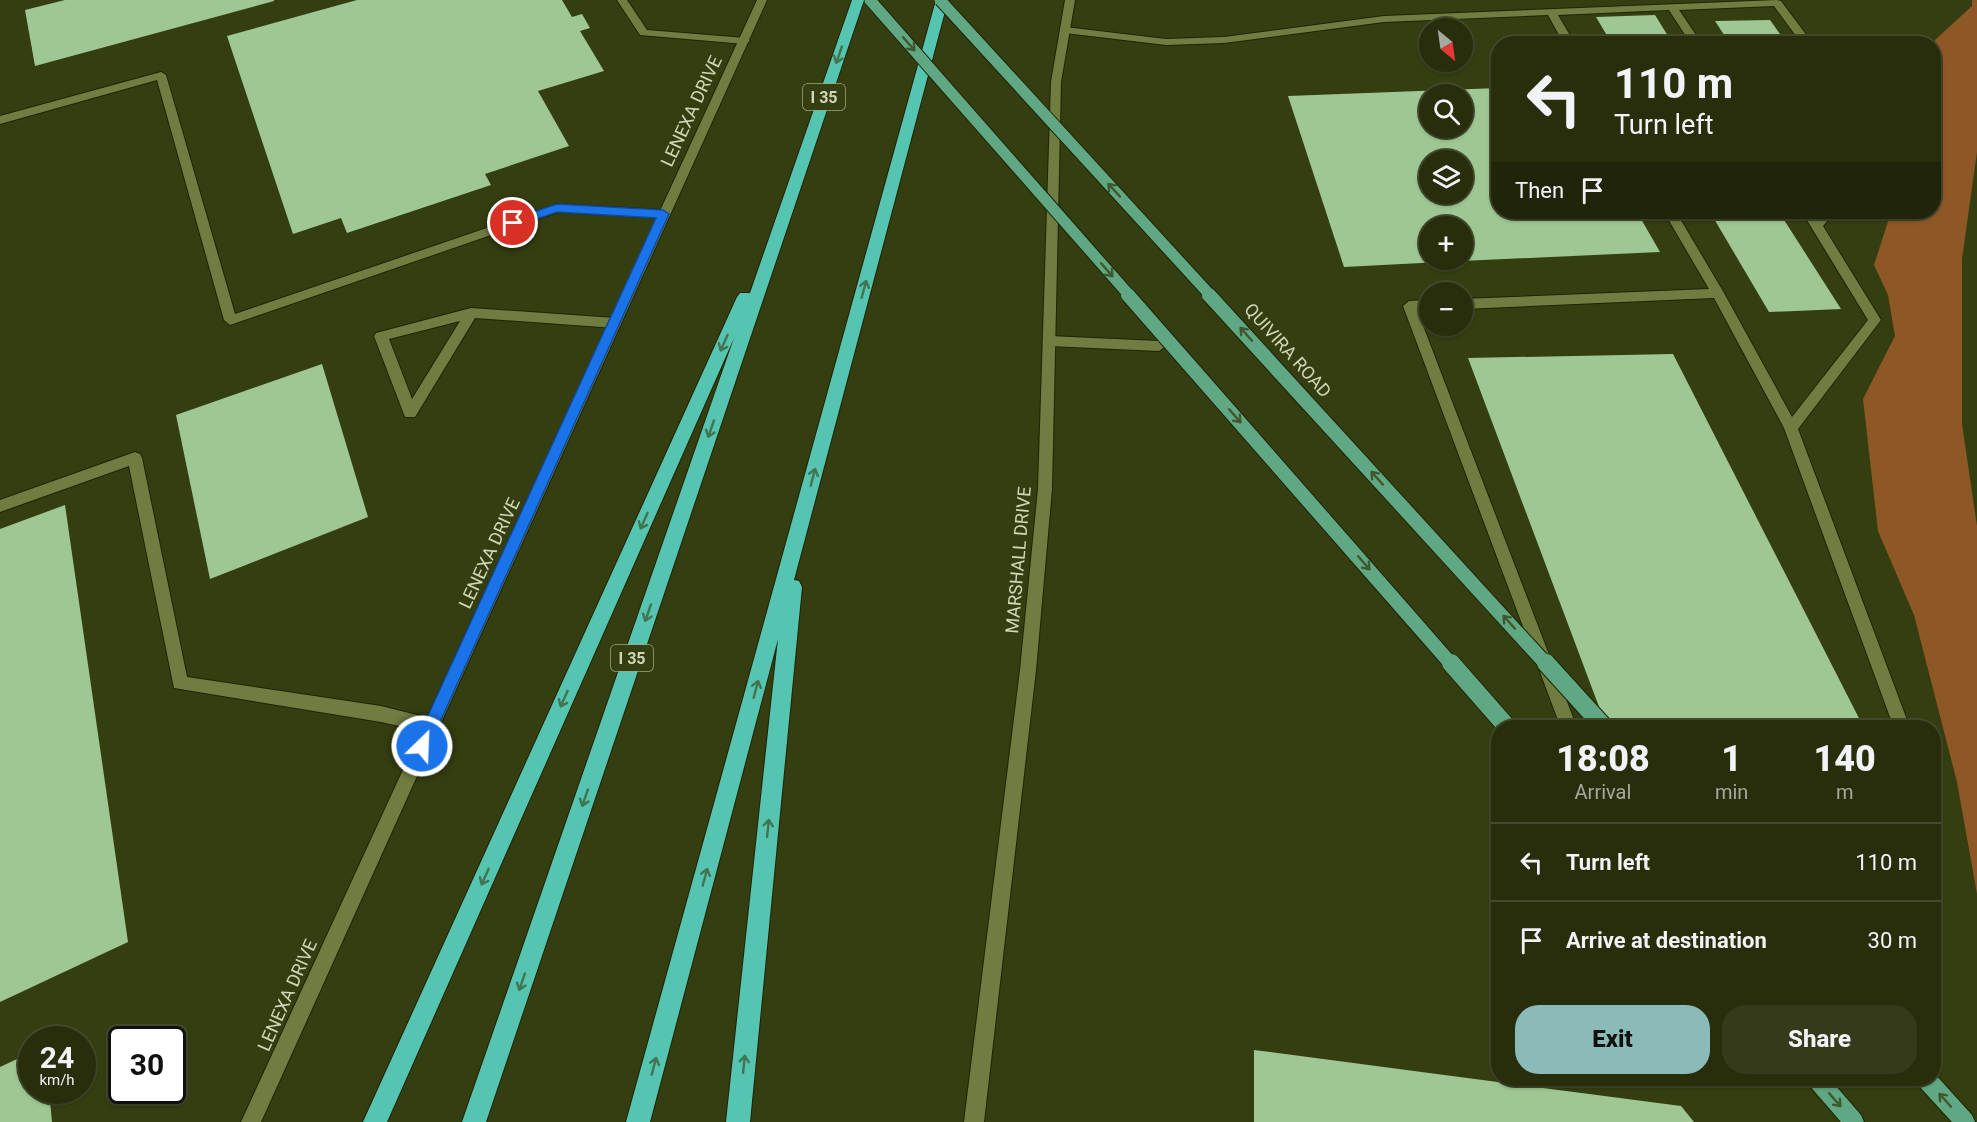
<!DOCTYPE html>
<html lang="en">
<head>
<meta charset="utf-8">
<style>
  :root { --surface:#282e0c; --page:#343a1a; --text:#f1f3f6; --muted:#a5a89d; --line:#444a2d; --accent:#8bbbb9 }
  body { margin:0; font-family:Roboto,sans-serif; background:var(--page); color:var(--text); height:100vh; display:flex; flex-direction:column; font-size:22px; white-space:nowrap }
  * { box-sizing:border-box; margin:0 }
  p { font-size:20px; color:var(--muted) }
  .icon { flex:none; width:33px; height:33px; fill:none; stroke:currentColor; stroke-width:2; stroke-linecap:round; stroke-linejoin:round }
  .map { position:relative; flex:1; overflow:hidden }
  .side { position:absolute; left:1491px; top:720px; width:450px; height:366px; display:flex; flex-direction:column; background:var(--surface); border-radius:24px; box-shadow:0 2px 4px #0004,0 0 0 2px var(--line) }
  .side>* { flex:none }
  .hud { position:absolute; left:1491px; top:36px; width:450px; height:183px; border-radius:24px; box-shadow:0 2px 4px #0004,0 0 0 2px var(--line); background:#282e0c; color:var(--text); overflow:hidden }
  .needle { width:39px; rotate:151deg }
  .controls { position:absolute; left:1419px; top:18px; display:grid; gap:12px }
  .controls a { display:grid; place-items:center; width:54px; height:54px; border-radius:50%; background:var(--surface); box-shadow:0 2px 4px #0004,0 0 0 2px var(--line); font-size:30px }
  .speed { position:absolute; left:18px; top:1026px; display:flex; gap:12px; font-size:30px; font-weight:700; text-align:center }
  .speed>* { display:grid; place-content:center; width:78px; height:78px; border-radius:50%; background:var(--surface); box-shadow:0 2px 4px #0004,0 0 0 2px var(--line); line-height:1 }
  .speed small { font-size:15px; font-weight:400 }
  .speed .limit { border:3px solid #111; border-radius:9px; background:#fff; color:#111 }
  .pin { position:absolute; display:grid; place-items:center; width:51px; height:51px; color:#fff; margin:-26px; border:3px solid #fff; border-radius:50%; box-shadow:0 2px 6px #0007 }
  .me { position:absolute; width:66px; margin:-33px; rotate:24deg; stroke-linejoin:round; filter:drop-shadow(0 0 4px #0008) }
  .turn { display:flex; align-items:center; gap:21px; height:126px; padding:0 24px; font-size:27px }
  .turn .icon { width:78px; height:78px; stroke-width:2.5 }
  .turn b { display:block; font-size:42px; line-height:51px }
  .then { display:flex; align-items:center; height:57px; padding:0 24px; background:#0003; gap:12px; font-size:22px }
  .eta { display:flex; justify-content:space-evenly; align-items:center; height:102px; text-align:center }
  .eta b { font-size:36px; font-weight:800; line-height:42px }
  .button { display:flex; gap:12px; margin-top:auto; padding:12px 24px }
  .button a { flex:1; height:69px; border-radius:24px; background:var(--accent); color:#111; font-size:24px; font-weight:800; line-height:69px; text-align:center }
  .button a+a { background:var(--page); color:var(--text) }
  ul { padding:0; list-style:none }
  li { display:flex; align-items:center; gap:18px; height:78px; padding:0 24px; border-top:2px solid var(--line) }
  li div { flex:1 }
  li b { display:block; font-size:22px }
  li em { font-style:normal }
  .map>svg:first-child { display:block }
  .forest { fill:#8e5726 }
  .building { fill:#9ec793; fill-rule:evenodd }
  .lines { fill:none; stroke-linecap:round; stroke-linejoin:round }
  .service-casing { stroke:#1e2405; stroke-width:2 }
  .minor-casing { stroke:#1e2405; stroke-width:2 }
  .tertiary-casing { stroke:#1e2405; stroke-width:2 }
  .primary-casing { stroke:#1e2405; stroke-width:2 }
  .motorway-casing { stroke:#1e2405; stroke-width:2 }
  .service { fill:#707d41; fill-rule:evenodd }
  .minor { fill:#707d41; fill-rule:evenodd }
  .tertiary { fill:#707d41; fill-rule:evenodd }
  .primary { fill:#60a884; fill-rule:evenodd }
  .motorway { fill:#55c5b1; fill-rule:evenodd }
  .primary-bridge-far2-casing { stroke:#1e2405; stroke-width:13; stroke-linecap:butt }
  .primary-bridge-far1-casing { stroke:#1e2405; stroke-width:16; stroke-linecap:butt }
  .primary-bridge-casing { stroke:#1e2405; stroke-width:20; stroke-linecap:butt }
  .primary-bridge-far2 { stroke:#60a884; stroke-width:11 }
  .primary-bridge-far1 { stroke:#60a884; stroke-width:14 }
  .primary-bridge { stroke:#60a884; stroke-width:18 }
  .oneway { stroke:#40582d }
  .oneway2 { stroke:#427450 }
  .route { fill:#1a73e8; stroke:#114b97; stroke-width:1.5 }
  .labels { text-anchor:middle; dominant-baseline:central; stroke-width:6; stroke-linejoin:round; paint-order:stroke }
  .shield { fill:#353e10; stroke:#a1a986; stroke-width:1.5 }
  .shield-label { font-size:16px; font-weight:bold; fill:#cfd7b8 }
  .street-label { font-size:18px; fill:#cfd7b8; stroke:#353e10 }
</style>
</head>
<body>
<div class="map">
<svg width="1977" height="1122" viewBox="0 0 1977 1122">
  <rect width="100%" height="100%" fill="#353e10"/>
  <path class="forest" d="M1972 0H1977V152L1962 259V424L1977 526V894L1957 782 1914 615 1878 531 1863 399 1895 336 1888 295 1874 265 1891 212H1934V45L1935 40 1972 6Z"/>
  <g class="building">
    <path d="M65 0H274V1L35 66 25 10Z"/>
    <path d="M357 0H562L572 17 582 14 590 28 580 31 604 71 538 91 569 146 485 174 491 185 347 233 341 218 293 234 227 36Z"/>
    <path d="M1655 15 1673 44H1612L1596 17Z"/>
    <path d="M1770 20 1787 44H1730L1715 21Z"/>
    <path d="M1498 88V212H1637L1660 252 1462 261V226H1430V260H1460V261L1344 267 1288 96ZM1430 94H1462V128H1430ZM1430 160H1462V194H1430Z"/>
    <path d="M1710 212H1779L1841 309 1769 312Z"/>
    <path d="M1673 354 1864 728H1607L1468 358Z"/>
    <path d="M322 364 368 517 210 579 176 415Z"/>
    <path d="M65 505 128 942 0 1002V529Z"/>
    <path d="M1254 1050 1681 1106 1694 1122H1254Z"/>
    <path d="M32 1052V1090H49L52 1122H0V1067Z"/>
  </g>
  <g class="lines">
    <g class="service-casing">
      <g id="service">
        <path d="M617 0H627L647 30 745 38 750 41 745 44 640 35Z"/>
        <path d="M1777 0 1781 1 1813 44H1802L1774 6 1679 10 1702 44H1691L1669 10 1558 15 1575 44H1564L1548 15 1384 22 1224 43 1166 45 1065 33 1060 30 1065 27 1166 39 1224 37 1384 16Z"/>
        <path d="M161 72 166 75 235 314 557 204 663 210 669 214 663 218 558 212 230 325 224 320 157 80 0 124V116Z"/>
        <path d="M1664 212H1676L1724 293 1792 417 1868 320 1802 212H1814L1818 217 1823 212H1835L1823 226 1881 320 1798 429 1910 728H1894L1784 428 1714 298 1462 309V299L1709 289Z"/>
        <path d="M1430 300V310H1417L1577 728H1561L1403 306 1409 301Z"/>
        <path d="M471 308 615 318 621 323 615 328 475 318 415 417H405L374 336 376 333ZM460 321 412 399 389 339Z"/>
        <path d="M1049 336 1159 341 1166 346 1159 351 1049 346 1042 341Z"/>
        <path d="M135 452 140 454 142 458 187 677 381 706 437 720 439 725 437 730 431 733 381 722 174 688 129 466 0 512V500Z"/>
      </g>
    </g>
    <g class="minor-casing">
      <path id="minor" d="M757 0H767L261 1122H241Z"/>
    </g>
    <g class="tertiary-casing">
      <path id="tertiary" d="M1065 0H1075L1061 82 1052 489 1036 670 984 1122H964L1020 670 1038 489 1051 82Z"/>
    </g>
    <g class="primary-casing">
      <g id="primary">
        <path d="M1934 1073 1972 1115 1975 1122H1952L1918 1085 1916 1078H1934Z"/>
        <path d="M1807 1078H1829L1861 1115 1864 1122H1841L1809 1085Z"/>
      </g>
    </g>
    <g class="motorway-casing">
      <g id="motorway">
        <path d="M852 0H864L486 1122H462L734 338 387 1122H363L737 297 740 293H750Z"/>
        <path d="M936 0H948L794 580 799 581 802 587 750 1122H726L778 639 650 1122H626Z"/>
      </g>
    </g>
    <use href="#service" class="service"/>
    <use href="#minor" class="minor"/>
    <use href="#tertiary" class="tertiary"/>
    <use href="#primary" class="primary"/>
    <use href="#motorway" class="motorway"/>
    <g class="primary-bridge-far2-casing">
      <g id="primary-bridge-far2">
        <path d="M870 0 1130 296"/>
        <path d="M940 0 1211 296"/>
      </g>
    </g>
    <g class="primary-bridge-far1-casing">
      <g id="primary-bridge-far1">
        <path d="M1128 295 1452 665"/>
        <path d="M1209 295 1547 665"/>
      </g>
    </g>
    <g class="primary-bridge-casing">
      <g id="primary-bridge">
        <path d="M1451 663 1508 728"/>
        <path d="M1546 663 1605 728"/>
      </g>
    </g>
    <use href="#primary-bridge-far2" class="primary-bridge-far2"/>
    <use href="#primary-bridge-far1" class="primary-bridge-far1"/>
    <use href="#primary-bridge" class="primary-bridge"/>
  </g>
  <defs><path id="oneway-shaft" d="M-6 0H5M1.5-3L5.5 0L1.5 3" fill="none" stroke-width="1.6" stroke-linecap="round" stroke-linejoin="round" transform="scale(1.5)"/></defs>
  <g class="oneway">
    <use href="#oneway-shaft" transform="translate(909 44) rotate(49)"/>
    <use href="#oneway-shaft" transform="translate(1114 190) rotate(-132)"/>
    <use href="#oneway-shaft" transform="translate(1107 270) rotate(49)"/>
    <use href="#oneway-shaft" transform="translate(1246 334) rotate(-132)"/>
    <use href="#oneway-shaft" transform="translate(1235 416) rotate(49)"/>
    <use href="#oneway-shaft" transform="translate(1377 478) rotate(-132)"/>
    <use href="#oneway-shaft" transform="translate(1364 563) rotate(49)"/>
    <use href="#oneway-shaft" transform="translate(1509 622) rotate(-132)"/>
    <use href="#oneway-shaft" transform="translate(1835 1100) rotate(49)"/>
    <use href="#oneway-shaft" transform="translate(1945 1100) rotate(-132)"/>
  </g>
  <g class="oneway2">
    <use href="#oneway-shaft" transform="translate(839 55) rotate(109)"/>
    <use href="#oneway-shaft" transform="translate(864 289) rotate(-75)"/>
    <use href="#oneway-shaft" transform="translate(724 343) rotate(114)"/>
    <use href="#oneway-shaft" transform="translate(711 429) rotate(109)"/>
    <use href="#oneway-shaft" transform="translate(813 477) rotate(-75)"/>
    <use href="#oneway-shaft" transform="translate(644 521) rotate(114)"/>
    <use href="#oneway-shaft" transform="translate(648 613) rotate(109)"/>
    <use href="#oneway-shaft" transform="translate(756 689) rotate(-75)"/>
    <use href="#oneway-shaft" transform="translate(564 699) rotate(114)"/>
    <use href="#oneway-shaft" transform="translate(585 798) rotate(109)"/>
    <use href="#oneway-shaft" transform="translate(768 828) rotate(-84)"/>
    <use href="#oneway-shaft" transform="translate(485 877) rotate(114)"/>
    <use href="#oneway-shaft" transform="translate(705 877) rotate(-75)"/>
    <use href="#oneway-shaft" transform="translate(522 982) rotate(109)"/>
    <use href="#oneway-shaft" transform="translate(744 1064) rotate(-84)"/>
    <use href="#oneway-shaft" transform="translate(654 1066) rotate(-75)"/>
  </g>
  <path class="route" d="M557 204 663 210 669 214 427 751 422 753 417 751 414 746 656 218 557 212 513 227 508 223 509 220Z"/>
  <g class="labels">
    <g class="shield">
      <rect x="803" y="84" width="42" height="26" rx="4.5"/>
      <rect x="611" y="645" width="42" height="26" rx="4.5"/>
    </g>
    <g class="shield-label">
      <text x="824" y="97">I 35</text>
      <text x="632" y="658">I 35</text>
    </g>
    <g class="street-label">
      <text transform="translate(691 111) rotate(-65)">LENEXA DRIVE</text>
      <text transform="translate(1288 350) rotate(48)">QUIVIRA ROAD</text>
      <text transform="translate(489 553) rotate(-65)">LENEXA DRIVE</text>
      <text transform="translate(1018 560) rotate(-85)">MARSHALL DRIVE</text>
      <text transform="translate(287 995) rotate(-66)">LENEXA DRIVE</text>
    </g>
  </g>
</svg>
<div class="controls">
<a><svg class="needle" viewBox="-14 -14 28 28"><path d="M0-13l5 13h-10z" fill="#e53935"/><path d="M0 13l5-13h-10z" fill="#a5a89d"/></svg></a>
<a><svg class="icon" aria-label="search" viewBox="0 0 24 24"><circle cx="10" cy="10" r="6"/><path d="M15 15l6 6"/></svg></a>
<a><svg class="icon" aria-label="layers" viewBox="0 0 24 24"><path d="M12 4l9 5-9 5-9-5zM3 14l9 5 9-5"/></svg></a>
<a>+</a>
<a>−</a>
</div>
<div class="speed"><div>24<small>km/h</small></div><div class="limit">30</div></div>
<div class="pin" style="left:513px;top:223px;background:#d93025"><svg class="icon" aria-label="arrive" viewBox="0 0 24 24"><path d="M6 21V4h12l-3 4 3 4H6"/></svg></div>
<svg class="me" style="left:422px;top:746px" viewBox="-20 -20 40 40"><circle r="17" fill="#1a73e8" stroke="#fff" stroke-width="3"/><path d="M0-11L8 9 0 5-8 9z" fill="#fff"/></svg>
<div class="hud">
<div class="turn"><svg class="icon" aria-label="left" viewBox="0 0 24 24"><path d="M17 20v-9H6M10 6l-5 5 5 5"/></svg><div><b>110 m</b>Turn left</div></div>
<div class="then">Then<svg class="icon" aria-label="arrive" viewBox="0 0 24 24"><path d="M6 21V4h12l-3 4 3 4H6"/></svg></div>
</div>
<section class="side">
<div class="eta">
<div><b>18:08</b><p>Arrival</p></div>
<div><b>1</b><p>min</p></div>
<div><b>140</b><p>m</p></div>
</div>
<ul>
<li><svg class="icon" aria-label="left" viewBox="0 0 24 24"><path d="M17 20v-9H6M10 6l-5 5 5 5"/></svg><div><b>Turn left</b></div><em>110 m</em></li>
<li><svg class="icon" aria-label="arrive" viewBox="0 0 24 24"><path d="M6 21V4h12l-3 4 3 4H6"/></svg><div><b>Arrive at destination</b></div><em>30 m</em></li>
</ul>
<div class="button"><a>Exit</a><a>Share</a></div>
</section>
</div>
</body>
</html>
